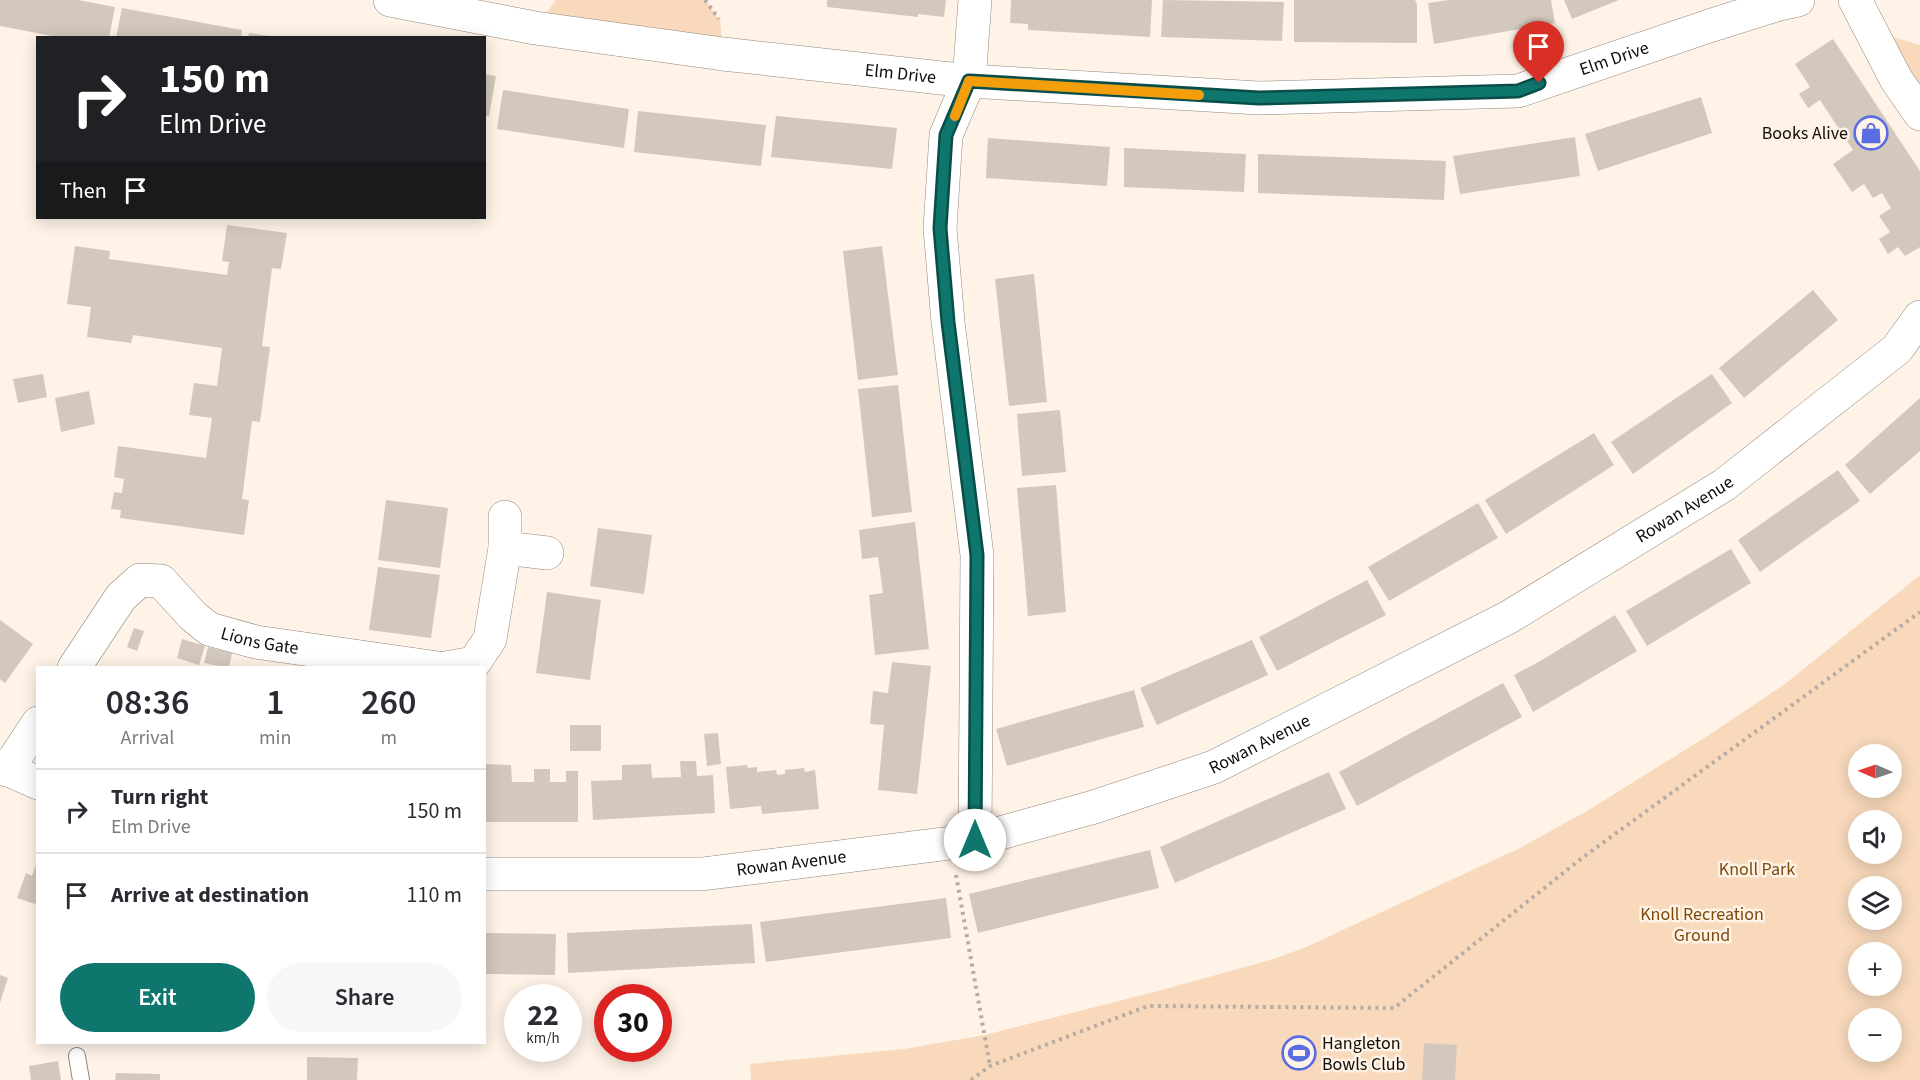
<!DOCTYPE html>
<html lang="en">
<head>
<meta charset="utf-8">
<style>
  :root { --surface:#fff; --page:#f7f7f7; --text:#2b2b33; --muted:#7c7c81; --line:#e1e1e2; --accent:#0f766e }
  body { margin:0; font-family:"Source Sans 3",sans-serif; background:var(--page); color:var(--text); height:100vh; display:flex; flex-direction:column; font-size:22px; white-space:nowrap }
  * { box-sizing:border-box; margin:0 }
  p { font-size:20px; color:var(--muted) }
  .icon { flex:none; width:33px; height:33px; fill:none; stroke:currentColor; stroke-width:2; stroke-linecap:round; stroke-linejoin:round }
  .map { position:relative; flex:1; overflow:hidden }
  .panel { position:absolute; left:36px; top:666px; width:450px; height:378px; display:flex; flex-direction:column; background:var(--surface); border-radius:0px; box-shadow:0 3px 15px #0003 }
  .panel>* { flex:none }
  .guide { position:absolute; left:36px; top:36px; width:450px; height:183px; border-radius:0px; box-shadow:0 3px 15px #0003; background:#202124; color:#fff; overflow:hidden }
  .needle { width:39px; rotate:272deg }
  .controls { position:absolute; left:1848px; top:744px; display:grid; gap:12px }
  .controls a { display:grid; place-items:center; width:54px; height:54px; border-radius:50%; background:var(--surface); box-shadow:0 3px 15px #0003; font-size:30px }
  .speed { position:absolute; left:504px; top:984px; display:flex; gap:12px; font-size:30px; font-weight:700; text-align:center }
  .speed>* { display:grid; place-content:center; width:78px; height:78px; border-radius:50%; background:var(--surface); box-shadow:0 3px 15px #0003; line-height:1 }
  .speed small { font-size:15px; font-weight:400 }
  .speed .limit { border:9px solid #d22; background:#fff; color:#111 }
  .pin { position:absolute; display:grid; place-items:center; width:51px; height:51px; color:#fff; margin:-62px -26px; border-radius:50% 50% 50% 0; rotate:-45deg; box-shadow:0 0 6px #0007 }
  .pin .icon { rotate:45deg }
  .me { position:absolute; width:66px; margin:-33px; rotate:0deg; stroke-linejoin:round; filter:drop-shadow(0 0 4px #0008) }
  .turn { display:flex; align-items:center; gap:21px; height:126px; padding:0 24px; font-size:27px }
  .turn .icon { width:78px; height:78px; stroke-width:2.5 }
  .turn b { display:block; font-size:42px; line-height:51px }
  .then { display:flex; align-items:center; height:57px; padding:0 24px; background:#0003; gap:12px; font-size:22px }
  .eta { display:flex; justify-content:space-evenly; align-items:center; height:102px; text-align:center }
  .eta b { font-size:36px; font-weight:600; line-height:42px }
  .primary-button { display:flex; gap:12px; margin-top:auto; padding:12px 24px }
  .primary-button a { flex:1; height:69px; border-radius:36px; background:var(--accent); color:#fff; font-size:24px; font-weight:600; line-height:69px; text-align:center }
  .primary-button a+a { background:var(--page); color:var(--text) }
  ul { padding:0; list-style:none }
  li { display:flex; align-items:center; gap:18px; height:84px; padding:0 24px; border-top:2px solid var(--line) }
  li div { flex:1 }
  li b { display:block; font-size:22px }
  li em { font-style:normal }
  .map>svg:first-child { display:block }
  .green { fill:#f8d9bc; fill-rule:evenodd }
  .building { fill:#d3c8bd }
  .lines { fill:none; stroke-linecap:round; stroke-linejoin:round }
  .service-casing { stroke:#91877c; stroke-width:18 }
  .minor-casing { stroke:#91877c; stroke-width:34 }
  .path { stroke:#b6aca2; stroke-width:4; stroke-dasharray:3 4.5; stroke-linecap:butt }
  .service { stroke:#fff; stroke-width:16 }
  .minor { stroke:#fff; stroke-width:33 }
  .route-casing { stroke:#0a4d48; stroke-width:15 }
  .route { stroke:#0f766e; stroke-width:10 }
  .slow { stroke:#f59e0b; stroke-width:10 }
  .labels { text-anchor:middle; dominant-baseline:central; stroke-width:5; stroke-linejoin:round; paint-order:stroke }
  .street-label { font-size:18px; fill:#100c08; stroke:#fff3e7 }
  .poi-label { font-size:18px; fill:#100c08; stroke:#fff3e7; text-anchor:end }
  .park-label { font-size:18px; fill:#7c4b0b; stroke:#fff3e7 }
</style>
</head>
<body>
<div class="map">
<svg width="1920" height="1080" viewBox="0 0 1920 1080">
  <rect width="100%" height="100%" fill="#fff3e7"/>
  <g class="green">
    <path d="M556 0H705L720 20 723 54 535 28Z"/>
    <path d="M1876 32 1920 45V95Z"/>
    <path d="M1920 575V1080H751L750 1064 904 1049 985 1035 1158 991 1274 959 1306 947 1520 848 1587 811 1709 735 1785 684ZM1858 754H1892V788H1858ZM1858 820H1892V854H1858ZM1858 886H1892V920H1858ZM1858 952H1892V986H1858ZM1858 1018H1892V1052H1858Z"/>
  </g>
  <g class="building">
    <path d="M0 0H78L115 7 109 38H63L0 26Z"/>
    <path d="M827 0H946L944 17 918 14V17L827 7Z"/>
    <path d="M1011 0H1152L1150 37 1028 30V24L1010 23Z"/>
    <path d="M1163 0 1284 2 1282 41 1161 37Z"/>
    <path d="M1294 0H1415L1417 4V43L1294 42Z"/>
    <path d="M1449 0H1551L1555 23 1434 44 1428 3Z"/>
    <path d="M1564 0H1619L1572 19Z"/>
    <path d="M122 8 242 30 241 38H116Z"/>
    <path d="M249 33 270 36V38H248Z"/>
    <path d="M1833 39 1920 171V247L1905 256 1898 247 1888 254 1879 239 1890 232 1879 216 1891 208 1882 193 1873 198 1864 184 1852 192 1833 164 1853 150 1820 100 1808 108 1799 94 1810 87 1795 64Z"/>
    <path d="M484 74 496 76 489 116H484Z"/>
    <path d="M503 90 629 109 624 148 497 129Z"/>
    <path d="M1701 97 1712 133 1598 171 1585 134Z"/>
    <path d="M638 111 766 125 761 166 634 152Z"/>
    <path d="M776 116 897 128 892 169 771 157Z"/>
    <path d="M1575 137 1580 176 1460 194 1453 156Z"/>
    <path d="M988 138 1110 147 1107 186 986 178Z"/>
    <path d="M1124 148 1246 154 1244 192 1124 187Z"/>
    <path d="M1258 154 1446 161 1444 200 1258 193Z"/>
    <path d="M227 225 287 233 281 269 272 268 262 346 270 347 260 422 252 421 242 499 249 500 244 535 120 518 121 510 111 509 114 492 122 493 124 479 114 477 118 446 206 458 212 418 189 415 194 383 217 386 222 348 133 335 131 343 87 337 91 307 67 304 75 246 110 251 109 259 227 275 229 262 222 261Z"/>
    <path d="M882 246 898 375 858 380 843 251Z"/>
    <path d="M1034 274 1047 402 1009 406 995 279Z"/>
    <path d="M1813 290 1838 320 1744 398 1719 368Z"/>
    <path d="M43 374 47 397 18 403 13 379Z"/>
    <path d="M1712 374 1732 403 1633 474 1611 442Z"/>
    <path d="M898 385 912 512 872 517 858 389Z"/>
    <path d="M89 391 95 424 61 432 55 398Z"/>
    <path d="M1920 398V451L1870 494 1845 465Z"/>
    <path d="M1060 410 1066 472 1022 476 1017 414Z"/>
    <path d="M1594 433 1614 465 1506 534 1485 500Z"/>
    <path d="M1838 470 1860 501 1760 572 1738 540Z"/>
    <path d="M1056 485 1066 612 1028 616 1017 488Z"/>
    <path d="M386 500 448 508 440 568 378 560Z"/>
    <path d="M1478 503 1498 538 1389 601 1368 567Z"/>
    <path d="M915 522 929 649 875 655 869 595 883 593 878 557 862 559 859 530Z"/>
    <path d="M598 528 652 535 644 594 590 586Z"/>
    <path d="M1731 549 1751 583 1647 646 1626 611Z"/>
    <path d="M378 567 440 575 431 638 369 630Z"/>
    <path d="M1367 580 1386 615 1277 671 1259 637Z"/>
    <path d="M547 592 601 600 590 680 536 673Z"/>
    <path d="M1615 615 1637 651 1533 712 1514 675 1542 660Z"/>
    <path d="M0 620 33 644 5 683 0 679Z"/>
    <path d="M134 628 144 631 137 651 127 647Z"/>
    <path d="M182 639 205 646 199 665 177 658Z"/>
    <path d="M1252 640 1268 675 1157 725 1140 688Z"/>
    <path d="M208 647 232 653 229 668 204 663Z"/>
    <path d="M892 662 931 666 917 794 878 790 884 725 870 724 873 691 888 693Z"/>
    <path d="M1503 683 1522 717 1357 806 1339 772Z"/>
    <path d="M1134 690 1144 727 1007 766 996 729Z"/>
    <rect x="570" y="725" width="31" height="26"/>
    <path d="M718 733 721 764 707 766 704 734Z"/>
    <path d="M680 761H696L697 776 713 775 715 813 593 820 591 781 622 780V765L651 764 652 778 681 777Z"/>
    <path d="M484 764 511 765 512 782H534V769H550V782H566V771H578V822H484Z"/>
    <path d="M747 765 748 768 757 767V772L776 770 777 775 785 774V770L804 768 805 772 815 770 819 809 762 814 761 806 730 809 726 767Z"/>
    <path d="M1329 772 1346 809 1175 883 1160 847Z"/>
    <path d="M1150 850 1159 888 978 933 969 894Z"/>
    <path d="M37 862H38V905L17 898 26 873 32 876Z"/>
    <path d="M946 898 951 938 766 962 760 922Z"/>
    <path d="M752 924 755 963 568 973 567 933Z"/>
    <path d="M484 933 556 934 555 975 484 974Z"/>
    <path d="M0 975 8 978 0 1003Z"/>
    <path d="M1424 1043 1457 1045 1455 1080H1422Z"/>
    <path d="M307 1057 358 1058 357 1080H307Z"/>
    <path d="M58 1061 61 1080H31L29 1066Z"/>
    <path d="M116 1073 160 1074V1080H115Z"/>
  </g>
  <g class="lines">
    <g class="service-casing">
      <path id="service" d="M77 1056 81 1080"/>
    </g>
    <g class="minor-casing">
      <g id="minor">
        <path id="s1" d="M390 0 535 28 723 54 969 81 1259 98 1518 91 1709 26 1779 4 1798 0"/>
        <path d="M1855 0 1896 79 1920 114"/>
        <path d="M505 548 547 553"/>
        <path id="s2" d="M74 668 121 597 140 580 161 581 193 616 209 629 256 642 438 668"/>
        <path d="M446 668 474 663 490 639 505 548V517"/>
        <path d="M0 766 38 783"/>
        <path d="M7 770 38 723"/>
        <path d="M975 840 977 555 948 322 940 228 946 135 969 81 975 0"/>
        <path id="s3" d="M484 874H702L975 840 1094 807 1214 767 1509 617 1724 485 1897 349 1920 317"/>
      </g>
    </g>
    <g class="path">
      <path d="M705 0 719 19"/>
      <path d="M956 875 990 1066"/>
      <path d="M971 1080 990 1066 1148 1006 1394 1008 1582 858 1920 612"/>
    </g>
    <use href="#service" class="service"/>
    <use href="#minor" class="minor"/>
  </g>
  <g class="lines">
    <g class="route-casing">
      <path id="route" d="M975 840 977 555 948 322 940 228 946 135 969 81 1259 98 1518 91 1539 83"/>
    </g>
    <use href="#route" class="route"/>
    <path class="slow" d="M955 116 969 81 1199 95"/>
  </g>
  <defs>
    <g id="shop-ring" transform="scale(1.725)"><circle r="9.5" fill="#fff3e7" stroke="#5a6ce2" stroke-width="1.5"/><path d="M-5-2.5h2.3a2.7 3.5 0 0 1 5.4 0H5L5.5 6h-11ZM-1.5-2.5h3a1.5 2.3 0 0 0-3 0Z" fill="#5a6ce2"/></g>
    <g id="stadium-ring" transform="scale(1.725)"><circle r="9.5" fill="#fff3e7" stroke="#5a6ce2" stroke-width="1.5"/><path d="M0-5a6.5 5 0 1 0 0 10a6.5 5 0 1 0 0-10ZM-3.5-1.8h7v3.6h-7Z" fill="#5a6ce2"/></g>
  </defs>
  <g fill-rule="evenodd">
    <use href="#shop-ring" x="1871" y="133"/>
    <use href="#stadium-ring" x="1299" y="1053"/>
  </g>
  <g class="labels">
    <g class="street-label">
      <text stroke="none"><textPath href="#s1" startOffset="1236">Elm Drive</textPath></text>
      <text stroke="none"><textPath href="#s1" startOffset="516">Elm Drive</textPath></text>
      <text stroke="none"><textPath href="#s3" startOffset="1280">Rowan Avenue</textPath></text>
      <text stroke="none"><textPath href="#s2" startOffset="252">Lions Gate</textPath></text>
      <text stroke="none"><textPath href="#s3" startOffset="794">Rowan Avenue</textPath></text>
      <text stroke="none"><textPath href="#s3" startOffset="308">Rowan Avenue</textPath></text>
    </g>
    <g class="poi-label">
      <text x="1848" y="133">Books Alive</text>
      <text x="1322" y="1043" text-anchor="start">Hangleton<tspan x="1322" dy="21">Bowls Club</tspan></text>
    </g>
    <g class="park-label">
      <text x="1757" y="869">Knoll Park</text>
      <text x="1702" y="914">Knoll Recreation<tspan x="1702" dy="21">Ground</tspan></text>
    </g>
  </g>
</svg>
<div class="controls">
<a><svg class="needle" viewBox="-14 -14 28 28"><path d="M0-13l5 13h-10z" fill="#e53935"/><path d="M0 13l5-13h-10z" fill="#7c7c81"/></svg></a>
<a><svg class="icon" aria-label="sound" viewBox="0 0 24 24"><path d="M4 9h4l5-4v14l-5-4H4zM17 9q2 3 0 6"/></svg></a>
<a><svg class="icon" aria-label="layers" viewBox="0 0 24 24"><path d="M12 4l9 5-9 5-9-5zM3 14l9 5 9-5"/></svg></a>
<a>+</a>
<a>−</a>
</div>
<div class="speed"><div>22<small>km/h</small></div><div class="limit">30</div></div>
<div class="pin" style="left:1539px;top:83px;background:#d93025"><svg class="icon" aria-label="arrive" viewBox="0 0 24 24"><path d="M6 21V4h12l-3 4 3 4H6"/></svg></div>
<svg class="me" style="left:975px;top:840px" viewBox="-20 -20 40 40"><circle r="19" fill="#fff"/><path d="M0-13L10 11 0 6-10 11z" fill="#0f766e"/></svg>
<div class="guide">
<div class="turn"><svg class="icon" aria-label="right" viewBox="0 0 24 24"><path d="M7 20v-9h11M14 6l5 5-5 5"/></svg><div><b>150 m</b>Elm Drive</div></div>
<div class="then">Then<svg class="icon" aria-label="arrive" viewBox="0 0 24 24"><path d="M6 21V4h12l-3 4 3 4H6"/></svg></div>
</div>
<section class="panel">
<div class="eta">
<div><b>08:36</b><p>Arrival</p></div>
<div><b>1</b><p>min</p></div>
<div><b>260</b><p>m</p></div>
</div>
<ul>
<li><svg class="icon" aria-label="right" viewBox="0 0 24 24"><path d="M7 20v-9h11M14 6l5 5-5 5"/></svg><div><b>Turn right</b><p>Elm Drive</p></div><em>150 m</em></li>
<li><svg class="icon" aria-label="arrive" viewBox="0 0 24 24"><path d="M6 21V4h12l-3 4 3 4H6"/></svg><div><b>Arrive at destination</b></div><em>110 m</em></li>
</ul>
<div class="primary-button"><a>Exit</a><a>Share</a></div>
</section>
</div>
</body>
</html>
